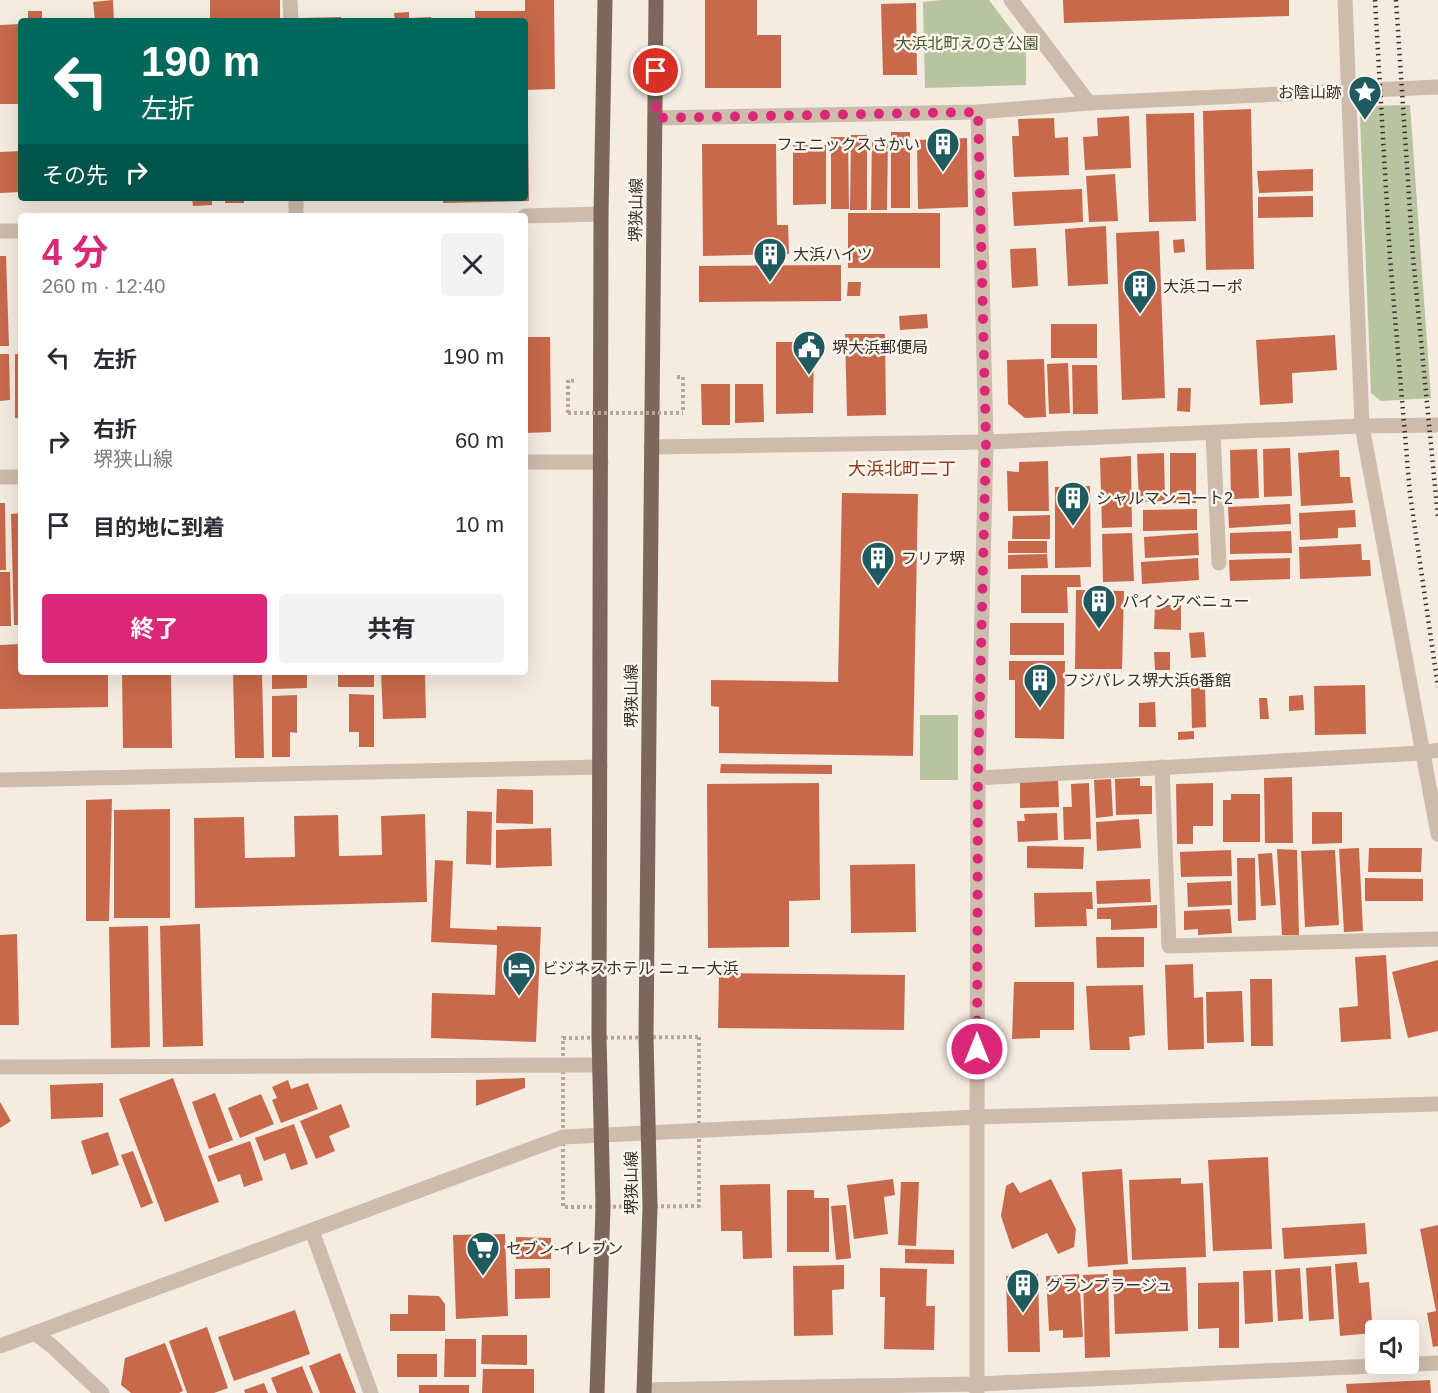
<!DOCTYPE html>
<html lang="ja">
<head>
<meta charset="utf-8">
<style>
  :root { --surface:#fff; --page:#f2f2f3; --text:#2b2b33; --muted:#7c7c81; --accent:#db2777 }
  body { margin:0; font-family:Arial,"Noto Sans JP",sans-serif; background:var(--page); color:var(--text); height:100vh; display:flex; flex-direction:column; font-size:22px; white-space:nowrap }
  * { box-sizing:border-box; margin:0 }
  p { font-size:20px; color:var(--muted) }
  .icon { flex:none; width:33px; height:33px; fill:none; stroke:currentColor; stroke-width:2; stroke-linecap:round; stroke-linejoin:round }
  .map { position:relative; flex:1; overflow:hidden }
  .side { position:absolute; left:18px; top:213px; width:510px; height:462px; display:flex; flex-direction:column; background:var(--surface); border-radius:6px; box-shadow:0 6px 24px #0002 }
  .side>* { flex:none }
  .banner { position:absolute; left:18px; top:18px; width:510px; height:183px; border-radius:6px; box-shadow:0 6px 24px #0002; background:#00695c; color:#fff; overflow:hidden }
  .controls { position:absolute; left:1365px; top:1320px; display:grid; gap:12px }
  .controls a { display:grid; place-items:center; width:54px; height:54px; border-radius:6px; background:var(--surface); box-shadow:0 6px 24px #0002; font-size:30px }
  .pin { position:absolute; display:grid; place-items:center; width:51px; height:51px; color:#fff; margin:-26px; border:3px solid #fff; border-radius:50%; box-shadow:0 2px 6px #0007 }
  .me { position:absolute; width:66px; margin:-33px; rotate:0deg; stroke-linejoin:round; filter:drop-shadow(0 0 4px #0008) }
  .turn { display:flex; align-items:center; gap:21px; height:126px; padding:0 24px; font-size:27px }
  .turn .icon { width:78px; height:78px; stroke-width:2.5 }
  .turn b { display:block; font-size:42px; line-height:51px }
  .then { display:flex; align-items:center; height:57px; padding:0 24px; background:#0003; gap:12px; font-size:22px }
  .round { display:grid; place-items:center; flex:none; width:63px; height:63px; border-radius:6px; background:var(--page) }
  .headline { display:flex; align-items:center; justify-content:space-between; height:102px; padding:0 24px }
  h1 { font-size:36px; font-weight:700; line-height:45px; color:var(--accent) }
  .primary-button { display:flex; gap:12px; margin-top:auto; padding:12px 24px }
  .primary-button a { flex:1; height:69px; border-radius:6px; background:var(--accent); color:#fff; font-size:24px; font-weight:700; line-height:69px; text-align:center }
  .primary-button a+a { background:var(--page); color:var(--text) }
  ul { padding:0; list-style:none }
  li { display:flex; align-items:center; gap:18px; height:84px; padding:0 24px }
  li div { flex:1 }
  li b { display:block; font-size:22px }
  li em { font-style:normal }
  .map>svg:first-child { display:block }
  .green { fill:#b8c4a0 }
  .building { fill:#c8694b }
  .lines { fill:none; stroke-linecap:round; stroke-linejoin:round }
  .path { stroke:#b9a596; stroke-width:4; stroke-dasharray:3 3; stroke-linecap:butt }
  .service { stroke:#cdbbac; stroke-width:15 }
  .pedestrian { stroke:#cdbbac; stroke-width:15 }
  .minor { stroke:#cdbbac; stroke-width:15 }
  .tertiary { stroke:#cdbbac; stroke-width:15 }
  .primary { stroke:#7d675c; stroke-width:15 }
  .rail { stroke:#3b302b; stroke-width:4.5; stroke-dasharray:1.5 4.5; stroke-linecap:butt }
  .path-bridge { stroke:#b9a596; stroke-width:4; stroke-dasharray:3 3; stroke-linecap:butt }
  .route { stroke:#db2777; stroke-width:10; stroke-dasharray:0 18 }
  .labels { text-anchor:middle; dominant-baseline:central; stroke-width:5; stroke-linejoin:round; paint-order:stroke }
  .park-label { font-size:16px; fill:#4a5a2e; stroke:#fbf5ee }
  .poi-label { font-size:16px; fill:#3b302b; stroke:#fbf5ee; text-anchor:start }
  .street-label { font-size:16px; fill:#3b302b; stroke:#fbf5ee }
  .neighbourhood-label { font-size:18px; fill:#8c3b22; stroke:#fbf5ee }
</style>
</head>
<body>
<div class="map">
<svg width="1438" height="1393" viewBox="0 0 1438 1393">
  <rect width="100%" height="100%" fill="#f4ebe1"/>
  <g class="green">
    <path d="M942 0H989L1026 49V85L925 88 923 2Z"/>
    <path d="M1410 105 1431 398 1381 401 1371 393 1360 117 1370 106Z"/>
    <rect x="920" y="715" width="38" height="65"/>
  </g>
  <g class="building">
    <path d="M113 0 114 21H95L93 2Z"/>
    <rect x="210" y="0" width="70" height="21"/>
    <path d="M525 0H554L555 89 525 90V21H475V11H525Z"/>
    <path d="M705 0H757V35H781V88H705Z"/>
    <path d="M1063 0H1289V16L1064 23Z"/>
    <path d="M916 3 917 75H883L881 4Z"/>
    <rect x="28" y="11" width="14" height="10"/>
    <path d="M409 12V18L431 17V21H395L394 13Z"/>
    <path d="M341 17V21H303V18Z"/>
    <path d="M21 24V104H0V25Z"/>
    <path d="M1251 109 1254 269 1206 270 1203 111Z"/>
    <path d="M1194 113 1196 221 1149 222 1146 114Z"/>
    <path d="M1129 116 1131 168 1085 170 1083 137 1098 136 1097 118Z"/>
    <path d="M1054 118 1055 138 1068 137 1069 175 1014 177 1012 136H1019L1018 119Z"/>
    <path d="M525 121H528L529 201 443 203V198H525Z"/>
    <rect x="891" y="132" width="19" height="76"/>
    <path d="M851 135H867V210H850Z"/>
    <path d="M831 137H848L849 209H831Z"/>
    <path d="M872 138H888L887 210H871Z"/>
    <path d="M967 138 968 207 918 209 917 140Z"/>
    <path d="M702 144H776L777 225H788L789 254 703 256Z"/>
    <path d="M793 145H826V204L793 205Z"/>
    <path d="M21 151V192L0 193V152Z"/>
    <path d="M1313 169V191L1259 193 1257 171Z"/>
    <path d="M1115 174 1118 221 1089 222 1086 176Z"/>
    <path d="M1082 189 1083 222 1014 226 1012 192Z"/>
    <path d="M1313 196V217L1258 218V197Z"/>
    <path d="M192 198H212V205L193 206Z"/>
    <rect x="225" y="198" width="19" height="5"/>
    <rect x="848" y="213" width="92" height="55"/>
    <path d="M1106 226 1108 284 1068 286 1065 229Z"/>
    <path d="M1159 231 1165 398 1122 400 1116 233Z"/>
    <path d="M1184 239 1185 252 1174 253 1173 240Z"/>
    <path d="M1036 248 1038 286 1012 288 1010 249Z"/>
    <path d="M0 256H6L9 346H0Z"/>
    <path d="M841 265V301L699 302V266Z"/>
    <path d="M848 282H861L860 296H847Z"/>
    <path d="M927 314 928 328 900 330 899 316Z"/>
    <rect x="1051" y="324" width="46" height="34"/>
    <path d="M845 334H885L886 415 847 416Z"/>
    <path d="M1335 335 1337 370 1292 373 1293 403 1260 405 1256 340Z"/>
    <path d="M525 337H550L551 432 525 433Z"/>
    <path d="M776 342H814L813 413 776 414Z"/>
    <path d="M0 354H9L10 400 0 401Z"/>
    <rect x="15" y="354" width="6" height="64"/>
    <path d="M1044 359 1046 417 1025 418 1008 404 1007 360Z"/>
    <path d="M1068 363 1070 413 1049 414 1047 364Z"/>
    <path d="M1072 365H1097L1098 414H1073Z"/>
    <path d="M701 384H730V425H702Z"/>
    <path d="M735 384H763L764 422 735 423Z"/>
    <path d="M1178 388H1191L1190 412 1177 411Z"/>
    <path d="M1290 448 1292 496 1264 497 1263 449Z"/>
    <path d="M1257 449 1259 498 1231 499 1230 450Z"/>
    <path d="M1339 450 1340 477H1350L1353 503 1301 506 1298 453Z"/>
    <path d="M1164 453 1165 501 1139 502 1137 454Z"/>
    <rect x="1170" y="453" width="26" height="50"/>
    <path d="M1131 456 1132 527 1102 528 1100 458Z"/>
    <path d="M1048 461 1049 511H1008L1007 471 1019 472V462Z"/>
    <path d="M1090 486 1091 567 1055 568V487Z"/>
    <path d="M842 493 918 494 913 756 719 753V707L711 706V680L838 682Z"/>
    <path d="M0 503H5L6 570H0Z"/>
    <path d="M1290 504 1291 524 1229 528 1228 507Z"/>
    <path d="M1197 509V530L1143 531V510Z"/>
    <path d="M1355 510 1356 527 1338 528V538L1300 540 1299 513Z"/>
    <path d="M21 513V625H14L11 514Z"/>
    <path d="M1050 515V539H1012L1013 516Z"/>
    <path d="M1291 531 1292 553 1230 554V533Z"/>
    <path d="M1132 533 1134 581 1103 582 1102 534Z"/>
    <path d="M1198 533 1199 555 1145 558 1144 537Z"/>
    <rect x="1008" y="541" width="39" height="12"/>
    <path d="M1361 544 1362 560H1370L1371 576 1300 579 1299 547Z"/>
    <path d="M1047 554 1048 568 1008 569V555Z"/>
    <path d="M1198 558 1199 580 1142 584 1141 562Z"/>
    <path d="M1290 558V579L1230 581 1229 560Z"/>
    <path d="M525 565H527L528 610H525Z"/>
    <path d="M0 572H10L11 626H0Z"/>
    <path d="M1021 575H1080L1081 587H1067L1068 613H1021Z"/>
    <path d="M1076 590 1124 591 1122 669H1075Z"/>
    <path d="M1155 605H1181V630L1154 629Z"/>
    <rect x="1010" y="623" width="54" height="32"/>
    <path d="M1204 632 1206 657 1191 658 1189 633Z"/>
    <path d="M21 644V672H108V707L0 709V645Z"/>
    <path d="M1154 652H1170V670H1155Z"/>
    <path d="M1009 661H1065L1064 739 1015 738V680H1009Z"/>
    <path d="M122 672H171L172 748H123Z"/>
    <path d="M233 672H262L264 758H235Z"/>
    <path d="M272 672H307V688L272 689Z"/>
    <rect x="338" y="672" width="36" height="15"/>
    <path d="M381 672H425L426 718 383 719Z"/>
    <path d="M1365 685 1366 734 1315 735 1314 686Z"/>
    <path d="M1191 686H1205L1206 727 1192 728Z"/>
    <path d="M349 694 374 695V747H359V732H349Z"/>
    <path d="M297 695V733L290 732V757H272V696Z"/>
    <path d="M1303 695 1304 710 1289 711V696Z"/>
    <path d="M1259 698H1267L1269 719H1260Z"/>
    <path d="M1155 702 1156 727H1139V703Z"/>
    <path d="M1194 731V739L1178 740V732Z"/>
    <path d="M721 764 832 765V774L720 773Z"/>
    <path d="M1292 777 1293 843H1265L1264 778Z"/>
    <path d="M1140 778V786H1152V814L1116 815 1115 779Z"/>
    <path d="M1058 779 1059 807 1020 808V780Z"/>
    <path d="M1111 779 1113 816 1096 818 1094 780Z"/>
    <path d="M819 783 820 900 789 901V947L708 948 707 784Z"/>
    <path d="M1089 783 1091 839 1064 840 1063 807H1072L1071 784Z"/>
    <path d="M1213 783V826H1193V844H1177L1176 784Z"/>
    <path d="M497 789 533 790V824L496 823Z"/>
    <path d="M1231 794H1260V842H1223V800H1231Z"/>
    <path d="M112 799 109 921H86V800Z"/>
    <path d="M170 809V918H114V810Z"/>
    <path d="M467 811 492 812 491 865 466 864Z"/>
    <path d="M1312 812H1342V843L1312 844Z"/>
    <path d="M1057 813 1058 840 1018 842 1017 821H1025L1024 814Z"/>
    <path d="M425 814 427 902 195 908 194 818 244 817 245 858 295 857 294 816 338 815 339 856 382 855 381 816Z"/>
    <path d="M1139 819 1141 848 1097 851 1096 822Z"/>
    <path d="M551 828 552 866 496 868V830Z"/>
    <path d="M1027 846 1084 847 1083 869 1027 868Z"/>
    <path d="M1359 848 1363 931 1344 932 1339 849Z"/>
    <path d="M1369 848H1422L1421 872H1368Z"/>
    <path d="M1277 849 1297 850 1299 935H1282Z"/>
    <path d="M1231 850 1232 876 1181 877 1180 852Z"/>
    <path d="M1335 850 1339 925 1305 927 1301 851Z"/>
    <path d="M1272 853 1276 905 1261 906 1258 854Z"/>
    <path d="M1237 858H1255L1256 920 1238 921Z"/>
    <path d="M435 860 453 861 450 928 497 930V926L541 927 536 1042 431 1038 432 993 495 995 497 945 431 942Z"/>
    <path d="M915 864 916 932 851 933 850 865Z"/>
    <path d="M1365 878 1423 879V901H1365Z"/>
    <path d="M1150 879 1151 902 1097 904 1096 881Z"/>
    <path d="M1231 881 1232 905 1188 907 1187 883Z"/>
    <path d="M1092 892 1093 909H1086L1087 926 1035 927 1034 893Z"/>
    <path d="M1157 905V928L1111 930V919H1097V908Z"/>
    <path d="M1230 909 1232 933 1198 935V929L1184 930V911Z"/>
    <path d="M200 924 203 1046 163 1047 160 926Z"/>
    <path d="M148 926 150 1047 111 1048 109 927Z"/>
    <path d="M17 934 19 1025H0V935Z"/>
    <path d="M1096 937H1144V967L1097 968Z"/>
    <path d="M1386 955 1391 1039 1341 1042 1339 1008 1358 1006 1355 957Z"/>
    <path d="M1438 960V1031L1408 1038 1392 972Z"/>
    <path d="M1193 964 1194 998 1203 997 1204 1049 1168 1050 1165 965Z"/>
    <path d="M719 973 905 975 904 1030 718 1028Z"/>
    <path d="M1250 979H1272L1273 1046H1251Z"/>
    <path d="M1014 982H1074V1030H1040V1038L1012 1039Z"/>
    <path d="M1143 985 1145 1035 1129 1037 1130 1050H1090L1086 986Z"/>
    <path d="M1242 991 1244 1042 1207 1043 1206 992Z"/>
    <path d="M173 1078 219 1202 165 1222 119 1099Z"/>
    <path d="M525 1078V1088L476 1106V1080Z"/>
    <path d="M288 1080 291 1089 308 1083 318 1109 281 1123 272 1100 277 1098 272 1087Z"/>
    <path d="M103 1083V1117L51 1119 50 1085Z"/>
    <path d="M215 1093 233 1140 209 1149 192 1102Z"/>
    <path d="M261 1094 274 1124 240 1138 228 1108Z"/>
    <path d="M0 1102 11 1121 0 1128Z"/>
    <path d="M341 1104 350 1127 329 1136 335 1151 316 1159 300 1121Z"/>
    <path d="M294 1124 308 1164 291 1170 285 1153 264 1161 255 1138Z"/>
    <path d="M108 1132 119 1165 92 1175 81 1141Z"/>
    <path d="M250 1141 263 1180 244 1187 240 1174 218 1182 208 1156Z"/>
    <path d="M133 1151 153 1203 141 1208 121 1155Z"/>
    <path d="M1268 1157 1272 1249 1213 1251 1208 1160Z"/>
    <path d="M1122 1169 1128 1264 1088 1267 1082 1172Z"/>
    <path d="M1181 1178V1184L1203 1183 1206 1257 1132 1260 1129 1180Z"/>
    <path d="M893 1179 895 1195 884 1197 888 1234 854 1239 847 1185Z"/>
    <path d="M1051 1179 1076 1229 1074 1247 1058 1254 1047 1233 1012 1249 1001 1216 1006 1186 1013 1182 1020 1193Z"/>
    <path d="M901 1182H919L916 1246 898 1245Z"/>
    <path d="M770 1184 772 1258 743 1259 742 1231H721L720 1185Z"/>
    <path d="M787 1190H814V1198H829V1252H787Z"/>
    <path d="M846 1205 851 1258 836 1260 831 1206Z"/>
    <path d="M1365 1223 1367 1254 1284 1259 1282 1228Z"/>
    <path d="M1438 1225V1346L1433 1347 1427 1313 1436 1311 1420 1229Z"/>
    <path d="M505 1234 508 1316 456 1319 453 1235Z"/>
    <path d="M516 1237 551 1238V1259H516Z"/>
    <path d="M905 1249 954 1250V1264L905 1263Z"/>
    <path d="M1357 1262 1359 1283 1369 1282 1373 1333 1340 1336 1335 1264Z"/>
    <path d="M844 1265V1289L832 1290 833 1335 794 1336 793 1266Z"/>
    <path d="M1331 1266 1334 1319 1309 1321 1306 1268Z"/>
    <path d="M1186 1267 1188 1331 1115 1334 1113 1270Z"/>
    <path d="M550 1268V1298L515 1299V1269Z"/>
    <path d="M880 1268 927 1269 926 1306H935L934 1350 884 1349 885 1297H880Z"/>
    <path d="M1300 1268 1303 1319 1278 1321 1275 1270Z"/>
    <path d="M1271 1270 1273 1322 1245 1324 1243 1271Z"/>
    <path d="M1038 1274 1040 1352H1008L1006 1276Z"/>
    <path d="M1079 1274 1083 1337 1063 1338V1330L1049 1331 1046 1276Z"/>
    <path d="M1108 1274 1110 1357 1085 1358 1083 1275Z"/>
    <path d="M1239 1282V1348H1219V1328L1198 1329V1283Z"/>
    <path d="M408 1295 439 1296 445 1304V1331H390V1314H408Z"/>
    <path d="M295 1310 310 1354 234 1381 218 1337Z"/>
    <path d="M207 1327 228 1388 214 1393H187L169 1341Z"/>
    <path d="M482 1335H527V1365L481 1364Z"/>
    <path d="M445 1339H476V1377H444Z"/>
    <path d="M165 1343 183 1391 179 1393H131L121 1385 125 1358Z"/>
    <path d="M340 1353 356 1393H320L309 1366Z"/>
    <rect x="397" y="1354" width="40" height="23"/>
    <path d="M302 1366 313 1393H277L271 1378Z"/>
    <path d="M483 1369H534V1393H482Z"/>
    <path d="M1430 1380 1431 1393H1347L1346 1384Z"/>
    <path d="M264 1383 268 1393H245L244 1390Z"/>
    <rect x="419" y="1385" width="50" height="8"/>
  </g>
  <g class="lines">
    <g class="path">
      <path d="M677 377H683V413"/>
      <path d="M568 413V380L576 381"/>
      <path d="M699 1037V1206L563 1207V1038Z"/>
    </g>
    <path class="service" d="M1213 433 1219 563"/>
    <g class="pedestrian">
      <path d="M1348 91 1438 87"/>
      <path d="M1422 753 1438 750"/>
    </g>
    <g class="minor">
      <path d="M290 0 291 21"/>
      <path d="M1011 0 1089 103"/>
      <path d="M1345 0 1362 426 1438 834"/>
      <path d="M655 118 978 112 1089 103 1348 91"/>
      <path d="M296 198V216"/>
      <path d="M525 216 601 214"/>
      <path d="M0 231H21"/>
      <path d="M651 447 986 442 1362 426 1438 425"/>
      <path d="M525 462H601"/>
      <path d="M0 477H21"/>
      <path d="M1162 767 1169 946 1438 939"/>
      <path d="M978 778 1422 753"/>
      <path d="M0 780 600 767"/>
      <path d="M0 1067 600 1065"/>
      <path d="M977 1117 978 778 986 442 978 112"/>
      <path d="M312 1231 371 1393"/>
      <path d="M35 1333 53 1347 102 1393"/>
      <path d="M644 1390 977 1384 1438 1363"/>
    </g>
    <g class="tertiary">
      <path d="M977 1117V1393"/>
      <path d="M0 1346 563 1137 977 1117 1438 1104"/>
    </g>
    <g class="primary">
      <path d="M597 1393 603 1207 599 1037 601 214 605 0"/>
      <path d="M644 1393 650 1207 646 1037 656 0"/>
    </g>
    <g class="rail">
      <path d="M1375 0 1390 258 1410 494 1438 687"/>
      <path d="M1396 0 1413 257 1438 518"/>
    </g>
    <path class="path-bridge" d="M568 413H683"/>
  </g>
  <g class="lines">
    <path class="route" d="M656 71V118L978 112 986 442 978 778 977 1049"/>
  </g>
  <defs>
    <g id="sight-pin" transform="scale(1.725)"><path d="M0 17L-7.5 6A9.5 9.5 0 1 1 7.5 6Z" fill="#1f5a5e" stroke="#fbf5ee"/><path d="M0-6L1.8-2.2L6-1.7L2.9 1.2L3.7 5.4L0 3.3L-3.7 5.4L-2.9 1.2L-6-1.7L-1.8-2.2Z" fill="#fff"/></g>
    <g id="building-pin" transform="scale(1.725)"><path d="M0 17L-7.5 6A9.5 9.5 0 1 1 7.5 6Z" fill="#1f5a5e" stroke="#fbf5ee"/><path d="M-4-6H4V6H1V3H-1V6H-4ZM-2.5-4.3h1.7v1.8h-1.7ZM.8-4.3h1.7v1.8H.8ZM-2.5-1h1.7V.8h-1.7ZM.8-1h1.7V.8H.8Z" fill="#fff"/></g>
    <g id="civic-pin" transform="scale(1.725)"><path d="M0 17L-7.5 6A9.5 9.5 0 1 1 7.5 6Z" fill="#1f5a5e" stroke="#fbf5ee"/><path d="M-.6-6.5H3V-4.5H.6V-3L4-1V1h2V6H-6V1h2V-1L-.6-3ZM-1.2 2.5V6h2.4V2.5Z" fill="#fff"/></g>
    <g id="hotel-pin" transform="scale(1.725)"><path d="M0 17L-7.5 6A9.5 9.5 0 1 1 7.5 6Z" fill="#1f5a5e" stroke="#fbf5ee"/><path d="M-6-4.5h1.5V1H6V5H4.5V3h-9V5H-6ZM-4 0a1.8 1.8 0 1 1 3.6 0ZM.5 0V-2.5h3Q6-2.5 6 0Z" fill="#fff"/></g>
    <g id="supermarket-pin" transform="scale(1.725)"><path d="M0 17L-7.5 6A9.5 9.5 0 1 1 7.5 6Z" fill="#1f5a5e" stroke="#fbf5ee"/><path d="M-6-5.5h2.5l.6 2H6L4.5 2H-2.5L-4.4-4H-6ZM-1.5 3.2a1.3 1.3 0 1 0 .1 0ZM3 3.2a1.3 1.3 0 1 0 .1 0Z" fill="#fff"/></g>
  </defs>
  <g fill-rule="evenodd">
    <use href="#sight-pin" x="1365" y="92"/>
    <use href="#building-pin" x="943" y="144"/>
    <use href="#building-pin" x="770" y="254"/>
    <use href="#building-pin" x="1140" y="286"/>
    <use href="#civic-pin" x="809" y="347"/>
    <use href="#building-pin" x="1073" y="498"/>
    <use href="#building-pin" x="878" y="558"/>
    <use href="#building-pin" x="1099" y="601"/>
    <use href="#building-pin" x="1040" y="680"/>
    <use href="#hotel-pin" x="519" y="968"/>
    <use href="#supermarket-pin" x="483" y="1248"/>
    <use href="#building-pin" x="1023" y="1285"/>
  </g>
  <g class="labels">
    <g class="park-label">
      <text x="967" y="43">大浜北町えのき公園</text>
    </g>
    <g class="poi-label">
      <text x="1342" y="92" text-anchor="end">お陰山跡</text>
      <text x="920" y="144" text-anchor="end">フェニックスさかい</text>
      <text x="793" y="254">大浜ハイツ</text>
      <text x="1163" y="286">大浜コーポ</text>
      <text x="832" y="347">堺大浜郵便局</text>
      <text x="1096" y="498">シャルマンコート2</text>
      <text x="901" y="558">フリア堺</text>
      <text x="1122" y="601">パインアベニュー</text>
      <text x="1063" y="680">フジパレス堺大浜6番館</text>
      <text x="542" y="968">ビジネスホテル ニュー大浜</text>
      <text x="506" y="1248">セブン-イレブン</text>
      <text x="1046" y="1285">グランプラージュ</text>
    </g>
    <g class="street-label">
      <text transform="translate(636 210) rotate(-89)">堺狭山線</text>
      <text transform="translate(631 696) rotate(-90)">堺狭山線</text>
      <text transform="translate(631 1183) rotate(-90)">堺狭山線</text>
    </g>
    <g class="neighbourhood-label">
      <text x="902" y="469">大浜北町二丁</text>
    </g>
  </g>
</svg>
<div class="controls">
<a><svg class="icon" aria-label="sound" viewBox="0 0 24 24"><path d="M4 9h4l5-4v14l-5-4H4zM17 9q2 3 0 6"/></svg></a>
</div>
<div class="pin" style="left:656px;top:71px;background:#d93025"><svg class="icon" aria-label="arrive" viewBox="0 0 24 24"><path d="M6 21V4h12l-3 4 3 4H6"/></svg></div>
<svg class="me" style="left:977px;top:1049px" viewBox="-20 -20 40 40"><circle r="17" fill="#db2777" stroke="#fff" stroke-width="3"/><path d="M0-11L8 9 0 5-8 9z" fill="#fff"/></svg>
<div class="banner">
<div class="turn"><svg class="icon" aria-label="left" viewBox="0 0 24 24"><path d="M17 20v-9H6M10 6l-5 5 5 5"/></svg><div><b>190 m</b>左折</div></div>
<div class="then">その先<svg class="icon" aria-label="right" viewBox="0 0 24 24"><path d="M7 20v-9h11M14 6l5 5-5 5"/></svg></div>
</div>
<section class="side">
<div class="headline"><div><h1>4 分</h1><p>260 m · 12:40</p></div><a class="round"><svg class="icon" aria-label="close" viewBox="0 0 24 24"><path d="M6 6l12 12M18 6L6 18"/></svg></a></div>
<ul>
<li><svg class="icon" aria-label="left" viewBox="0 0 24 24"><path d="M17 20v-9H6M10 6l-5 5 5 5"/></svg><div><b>左折</b></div><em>190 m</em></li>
<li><svg class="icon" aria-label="right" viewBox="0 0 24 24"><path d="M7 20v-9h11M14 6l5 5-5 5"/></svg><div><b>右折</b><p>堺狭山線</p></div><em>60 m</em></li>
<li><svg class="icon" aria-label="arrive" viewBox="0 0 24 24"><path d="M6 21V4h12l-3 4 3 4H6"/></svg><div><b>目的地に到着</b></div><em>10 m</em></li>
</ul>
<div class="primary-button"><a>終了</a><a>共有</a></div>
</section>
</div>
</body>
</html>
